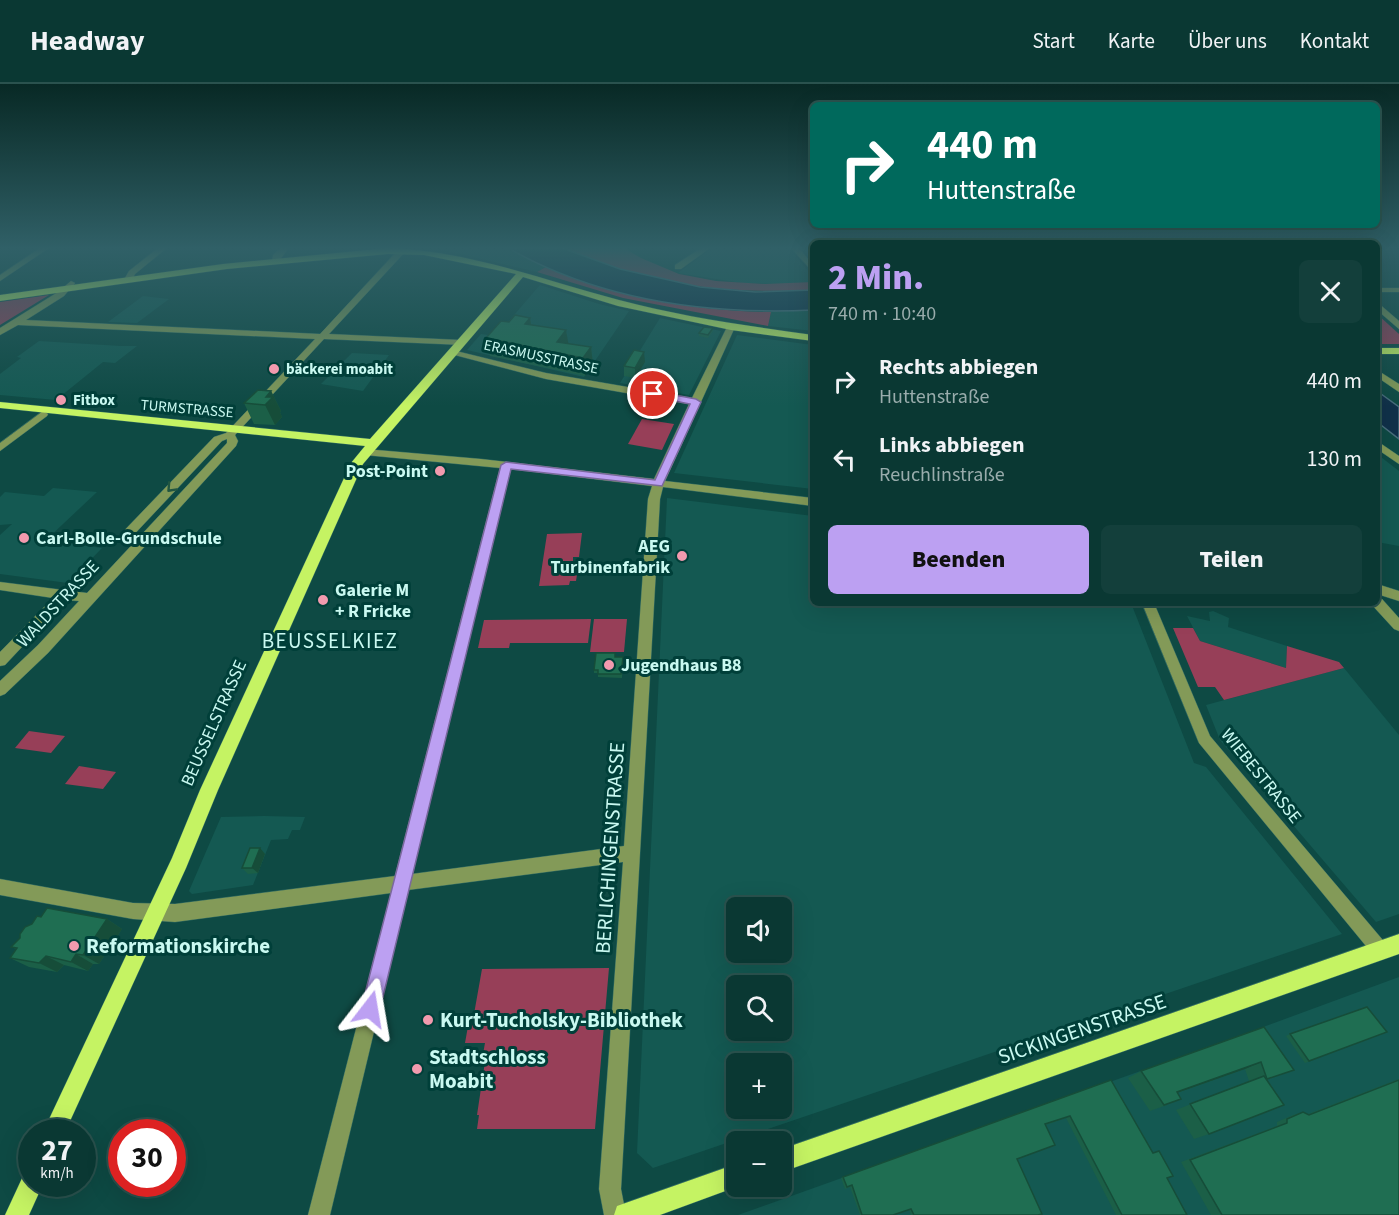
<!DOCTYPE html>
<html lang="de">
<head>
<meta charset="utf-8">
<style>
  :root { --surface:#0a3833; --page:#133f3b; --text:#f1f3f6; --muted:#99acac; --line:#2a524e; --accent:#bca0f2 }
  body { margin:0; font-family:"Source Sans 3",sans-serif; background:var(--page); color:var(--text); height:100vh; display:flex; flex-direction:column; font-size:22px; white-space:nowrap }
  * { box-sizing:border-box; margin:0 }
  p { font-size:20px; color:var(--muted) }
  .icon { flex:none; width:33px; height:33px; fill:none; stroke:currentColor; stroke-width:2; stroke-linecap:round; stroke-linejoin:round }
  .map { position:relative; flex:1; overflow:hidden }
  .details { position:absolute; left:810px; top:156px; width:570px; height:366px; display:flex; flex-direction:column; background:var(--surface); border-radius:9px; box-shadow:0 6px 24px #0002,0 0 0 2px var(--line) }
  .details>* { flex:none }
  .hud { position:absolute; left:810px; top:18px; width:570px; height:126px; border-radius:9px; box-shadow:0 6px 24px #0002,0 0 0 2px var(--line); background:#00695c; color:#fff; overflow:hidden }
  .tools { position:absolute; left:726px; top:813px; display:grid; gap:12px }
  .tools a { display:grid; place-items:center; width:66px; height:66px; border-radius:9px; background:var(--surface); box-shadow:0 6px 24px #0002,0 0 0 2px var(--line); font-size:30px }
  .speed { position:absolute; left:18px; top:1035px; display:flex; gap:12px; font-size:30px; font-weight:700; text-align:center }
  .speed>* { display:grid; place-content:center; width:78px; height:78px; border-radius:50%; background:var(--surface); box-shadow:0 6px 24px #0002,0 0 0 2px var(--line); line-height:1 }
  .speed small { font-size:15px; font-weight:400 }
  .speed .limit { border:9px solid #d22; background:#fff; color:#111 }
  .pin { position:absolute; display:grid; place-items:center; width:51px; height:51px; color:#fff; margin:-26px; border:3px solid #fff; border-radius:50%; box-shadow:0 2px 6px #0007 }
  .me { position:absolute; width:66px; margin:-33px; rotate:14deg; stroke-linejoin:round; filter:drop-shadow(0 0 4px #0008) }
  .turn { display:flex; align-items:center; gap:21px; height:126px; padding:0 18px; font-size:27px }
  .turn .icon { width:78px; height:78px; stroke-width:2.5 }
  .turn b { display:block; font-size:42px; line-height:51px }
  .round { display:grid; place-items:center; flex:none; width:63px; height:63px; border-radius:9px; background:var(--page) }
  .overview { display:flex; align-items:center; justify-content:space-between; height:102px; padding:0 18px }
  h1 { font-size:36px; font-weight:800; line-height:45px; color:var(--accent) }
  .action { display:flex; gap:12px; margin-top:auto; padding:12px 18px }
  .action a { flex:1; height:69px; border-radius:9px; background:var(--accent); color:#111; font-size:24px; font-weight:800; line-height:69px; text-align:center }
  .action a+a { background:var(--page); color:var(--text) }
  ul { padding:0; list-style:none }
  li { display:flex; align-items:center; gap:18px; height:78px; padding:0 18px }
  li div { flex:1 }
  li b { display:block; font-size:22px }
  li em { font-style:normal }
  header { display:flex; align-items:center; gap:36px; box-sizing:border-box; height:84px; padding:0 30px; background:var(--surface); border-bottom:2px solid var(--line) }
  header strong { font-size:28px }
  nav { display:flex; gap:33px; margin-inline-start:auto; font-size:21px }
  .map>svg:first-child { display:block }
  .built { fill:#145952; fill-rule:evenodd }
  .green { fill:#973f58 }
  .water { fill:#10314a; stroke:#486d7c; stroke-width:1.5 }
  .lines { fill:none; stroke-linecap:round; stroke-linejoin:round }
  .minor-casing { stroke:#306a63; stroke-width:1 }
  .major-casing { stroke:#306a63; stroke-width:1 }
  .minor { fill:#839a58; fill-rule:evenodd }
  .major { fill:#c5f363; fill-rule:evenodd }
  .wall { fill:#1b5f47 }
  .shaded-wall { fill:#164d39 }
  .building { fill:#1f6e52; stroke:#164d39; stroke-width:1.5 }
  .oneway { stroke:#215641 }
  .route { fill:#bca0f2; stroke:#7a689d; stroke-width:1.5 }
  .poi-dot { fill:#f29aae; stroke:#003f39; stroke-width:2 }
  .labels { text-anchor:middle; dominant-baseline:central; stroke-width:6; stroke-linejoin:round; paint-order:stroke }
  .far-street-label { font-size:15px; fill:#c9f9f1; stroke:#003f39 }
  .far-poi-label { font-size:15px; font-weight:bold; fill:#c9f9f1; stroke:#003f39; text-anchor:start }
  .poi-label { font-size:18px; font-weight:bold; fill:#c9f9f1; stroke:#003f39; text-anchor:start }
  .street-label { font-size:18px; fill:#c9f9f1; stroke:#003f39 }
  .quarter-label { font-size:21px; letter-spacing:1.5px; fill:#c9f9f1; stroke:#003f39 }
  .near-street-label { font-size:21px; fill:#c9f9f1; stroke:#003f39 }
  .near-poi-label { font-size:21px; font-weight:bold; fill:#c9f9f1; stroke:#003f39; text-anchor:start }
</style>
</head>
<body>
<header>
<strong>Headway</strong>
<nav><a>Start</a><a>Karte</a><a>Über uns</a><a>Kontakt</a></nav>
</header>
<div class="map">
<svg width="1399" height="1131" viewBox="0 0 1399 1131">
  <rect width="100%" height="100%" fill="#0e4a44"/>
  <g class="built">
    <path d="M434 164H508L546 183 537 188Z"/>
    <path d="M712 164H789L809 188 808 191 813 198 784 200 742 199 678 189Z"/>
    <path d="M540 201 599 220 629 227 584 293 467 266 481 250 496 252Z"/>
    <path d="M143 212 169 215 137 239 108 238Z"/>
    <path d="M813 226V247L768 242 771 228Z"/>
    <path d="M660 234 721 247 689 311 620 299Z"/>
    <path d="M737 251 813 261V405L674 389Z"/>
    <path d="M39 257 121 262H137L115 279 103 278 56 316 0 311V290L21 274 17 273Z"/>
    <path d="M352 269 389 271 363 307 321 300Z"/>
    <path d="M1377 370 1399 387V462L1377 458Z"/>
    <path d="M53 404 97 408 46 456 102 464 68 499 0 490V451L12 440 0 441V413L5 408 44 412Z"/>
    <path d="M667 414 813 432V519H1131L1194 679 1206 683 1342 850 653 1084 637 1069ZM736 824H782V868H736ZM736 902H782V946H736ZM736 980H782V1024H736Z"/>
    <path d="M1213 527 1229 534 1228 543 1287 562 1286 584 1200 557 1187 532 1210 537 1209 528Z"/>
    <path d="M1344 584 1399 651V830L1376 838 1220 656 1206 621Z"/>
    <path d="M221 733 264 732 305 733 300 746H292L288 755 271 756 253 801 192 810 189 807Z"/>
    <path d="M1399 893V1131H738L1247 949Z"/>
  </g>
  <g class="green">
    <path d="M562 164H624L641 174 679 190 716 197 765 200 813 198V206C727 210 641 201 562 164Z"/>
    <path d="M546 183C618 213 693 227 771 228L768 242 623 214 537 188Z"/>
    <path d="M49 211 0 241V218Z"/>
    <path d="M1377 230 1399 250V260H1377Z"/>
    <path d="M642 335 674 340 662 366 628 360Z"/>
    <path d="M582 449 579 473H573V477L579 478 576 497H570L569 501 539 502 547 450Z"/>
    <path d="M591 535 588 559H510L509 564H478L484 536Z"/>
    <path d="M594 535H627L624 568H590Z"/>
    <path d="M1173 544H1193L1200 557 1286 584 1287 562 1339 578 1344 584 1224 616 1215 603H1198Z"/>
    <path d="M29 647 65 652 51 669 15 664Z"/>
    <path d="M79 682 116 688 103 705 65 700Z"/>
    <path d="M609 884 595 1045H477L479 1031H477L486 971 483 970 485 959H465L470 931 474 930 482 885Z"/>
  </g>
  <g class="water">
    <path d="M508 164H562L620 185 700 203 755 208 813 206V226C708 231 601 217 508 164Z"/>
    <path d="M1377 307 1399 323V355L1377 338Z"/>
  </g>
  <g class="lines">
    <g class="minor-casing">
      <g id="minor">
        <path d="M40 164H49L0 197V191Z"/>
        <path d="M158 164H167L135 190 132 196H126L125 194 129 187Z"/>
        <path d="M280 164H289L278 178H272L273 171Z"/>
        <path d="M701 164H710L681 185H675V181Z"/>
        <path d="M791 164H799L813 181V188Z"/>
        <path d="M399 165 406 167 329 250 461 256 464 257V261L324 255 235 351 238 357 236 362 48 569 5 610 0 612V597L38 561 79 517 66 516 5 581 0 582V568L53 514 0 506V498L87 509 227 359V355L222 357 127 458H119L117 455 119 452 214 353 226 349 315 255 18 241 0 251V244L58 208 71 197 75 199 64 212 26 236 320 250Z"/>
        <rect x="1377" y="204" width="22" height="4"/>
        <path d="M1377 218 1399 237V245L1377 226Z"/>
        <path d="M731 240 735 243 665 397 813 414V422L663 403 660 415 621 1105 626 1131H604L599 1105 623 778 408 806 330 1131H308L391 809 175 838 133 835 0 811V795L133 819 175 820 395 792 500 384 365 371 360 368 365 365 481 375 654 395 689 320 546 295 447 269 452 266 546 289 692 314 727 243ZM510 385 652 402 648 415 624 762 412 790Z"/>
        <path d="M1377 286 1399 300V308L1377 293Z"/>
        <path d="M43 327 48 330 47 332 0 367V359Z"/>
        <path d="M1377 357 1399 372V380L1377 365Z"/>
        <path d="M1377 500 1399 507V517L1377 510Z"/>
        <path d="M1377 513 1382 515 1399 534V547L1394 545 1372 521 1371 519H1377Z"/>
        <path d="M1142 519H1154L1210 652 1387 861 1390 867 1387 873 1381 876 1375 873 1199 659Z"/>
      </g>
    </g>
    <g class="major-casing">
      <g id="major">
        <path d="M388 164C470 167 542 196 619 216 683 233 748 242 813 251V257L731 246 618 222 523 193 363 380 218 706 186 784 65 1048H43L172 774 200 706 351 379 365 362 0 324V318L370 355 516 190 424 171 388 170 227 185 0 217V211L223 180Z"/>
        <rect x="1377" y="264" width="22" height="6"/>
        <path d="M1399 850V870L782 1088V1065Z"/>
        <path d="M736 1080V1102H739L660 1131H614L617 1122Z"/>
        <path d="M32 1086V1100H43L29 1131H5L24 1090Z"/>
      </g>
    </g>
    <use href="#minor" class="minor"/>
    <use href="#major" class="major"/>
  </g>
  <g class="wall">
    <path d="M805 164H813V173Z"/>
    <path d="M530 234 531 241 568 260 591 263 593 281 585 292 490 272 486 254 509 238Z"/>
    <path d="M713 244V247L708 254 699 252V249Z"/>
    <path d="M645 278 635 294 624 292V282Z"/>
    <path d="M271 307 281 327 280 328 282 333 275 341 254 340 244 319Z"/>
    <path d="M616 573 623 576 622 594 598 593V589H594V586Z"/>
    <path d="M260 764 265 770 258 789 248 790 242 784Z"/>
    <path d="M107 835 122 845 99 880H93L88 887 64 881 57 888 29 883 10 874 16 865 11 863 20 854Z"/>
    <path d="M1264 943 1277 992 1267 996 1209 1050 1194 1055 1176 1026 1249 997 1245 985 1177 1009 1167 1021 1150 1027 1128 994 1141 987Z"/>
    <path d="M1387 948 1305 979 1286 952 1290 950Z"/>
    <path d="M1399 995V1131H1211L1181 1078 1277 1042V1038L1293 1031 1303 1028 1308 1030Z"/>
    <path d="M1111 996 1187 1131H1116L1066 1034 1046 1041 1017 1076 1038 1131H911L909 1126 894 1131H860L850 1103 845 1105 841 1094 843 1093Z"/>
  </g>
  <g class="shaded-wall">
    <path d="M325 164H340L326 166Z"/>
    <path d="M530 234 533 252 525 240Z"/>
    <path d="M566 246 569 263 557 258Z"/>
    <path d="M591 263 593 281 585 292 583 274Z"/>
    <path d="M644 268 645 278 635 294V284Z"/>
    <path d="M271 307 281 327 280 328 282 333 275 341 265 321 266 313Z"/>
    <path d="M260 764 265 770 258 789 252 784Z"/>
    <path d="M107 835 122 845 99 880 83 871Z"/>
    <path d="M76 870 93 880 88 887 71 878Z"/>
    <path d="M46 872 64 881 57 888 39 879Z"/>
    <path d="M1261 978 1245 985 1162 1014 1177 1008Z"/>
  </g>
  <g class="building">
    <path d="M515 231 530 234 525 240 566 246 557 258 591 263 583 274 486 254 501 237 509 238Z"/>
    <path d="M704 243 713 244 708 251 699 249Z"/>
    <path d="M634 266 644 268 635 284 624 282Z"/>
    <path d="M258 306 271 307 266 313H273L265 321 244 319Z"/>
    <path d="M596 569H615V573H623L621 590H598V586H594Z"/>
    <path d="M250 764H260L252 784H242Z"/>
    <path d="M47 824 107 835 83 871 76 870 71 878 46 872 39 879 10 874 17 864 11 863 20 854V850L25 843 32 840 37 832 41 833Z"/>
    <path d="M1367 923 1387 948 1309 977 1290 950Z"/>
    <path d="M1264 943 1294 986 1267 995 1261 978 1177 1008 1181 1015 1164 1021 1141 987Z"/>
    <path d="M1264 992 1284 1021 1209 1050 1190 1020Z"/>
    <path d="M1111 996 1153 1069 1159 1067 1173 1092 1167 1094 1187 1131H1122L1070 1032 1045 1040 1055 1061 1017 1075 1042 1130 1038 1131H914L911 1125 893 1131H862L852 1101 847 1103 843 1093Z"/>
    <path d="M1399 996V1131H1222L1190 1076 1287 1039V1035L1303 1028 1309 1031Z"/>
  </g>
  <defs><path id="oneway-chevron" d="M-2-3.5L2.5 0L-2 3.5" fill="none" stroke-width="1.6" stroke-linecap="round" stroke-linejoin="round" transform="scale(1.5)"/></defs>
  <use class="oneway" href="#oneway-chevron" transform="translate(171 404) rotate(133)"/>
  <linearGradient id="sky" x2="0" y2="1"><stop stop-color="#082925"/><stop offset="0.51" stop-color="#306067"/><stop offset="1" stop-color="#306067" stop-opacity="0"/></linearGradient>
  <rect width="1399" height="322" fill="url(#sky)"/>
  <path class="route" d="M653 307 696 315 701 318 662 402 511 385 380 925 377 931 370 934 364 931 361 925 501 381 506 378 655 396 690 320 649 312 648 310Z"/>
  <g class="poi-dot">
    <circle cx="274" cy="285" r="6"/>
    <circle cx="61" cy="316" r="6"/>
    <circle cx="440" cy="387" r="6"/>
    <circle cx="24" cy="454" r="6"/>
    <circle cx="682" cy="472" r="6"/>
    <circle cx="323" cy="516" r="6"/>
    <circle cx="609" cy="581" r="6"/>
    <circle cx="74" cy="862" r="6"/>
    <circle cx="428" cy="936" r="6"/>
    <circle cx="417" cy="985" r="6"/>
  </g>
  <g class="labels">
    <g class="far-street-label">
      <text transform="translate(541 273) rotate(12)">ERASMUSSTRASSE</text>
      <text transform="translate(187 325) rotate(5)">TURMSTRASSE</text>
    </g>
    <g class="far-poi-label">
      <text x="286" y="285">bäckerei moabit</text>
      <text x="73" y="316">Fitbox</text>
    </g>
    <g class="poi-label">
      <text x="428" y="387" text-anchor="end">Post-Point</text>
      <text x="36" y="454">Carl-Bolle-Grundschule</text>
      <text x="670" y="462" text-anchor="end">AEG<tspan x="670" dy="21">Turbinenfabrik</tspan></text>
      <text x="335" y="506">Galerie M<tspan x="335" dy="21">+ R Fricke</tspan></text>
      <text x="621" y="581">Jugendhaus B8</text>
    </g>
    <g class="street-label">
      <text transform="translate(58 520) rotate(-47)">WALDSTRASSE</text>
      <text transform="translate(214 639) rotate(-66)">BEUSSELSTRASSE</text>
      <text transform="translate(1261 692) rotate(51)">WIEBESTRASSE</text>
    </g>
    <g class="quarter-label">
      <text x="330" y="557">BEUSSELKIEZ</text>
    </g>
    <g class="near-street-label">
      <text transform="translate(610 764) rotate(-86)">BERLICHINGENSTRASSE</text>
      <text transform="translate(1082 945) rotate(-19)">SICKINGENSTRASSE</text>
    </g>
    <g class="near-poi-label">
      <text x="86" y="862">Reformationskirche</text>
      <text x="440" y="936">Kurt-Tucholsky-Bibliothek</text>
      <text x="429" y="973">Stadtschloss<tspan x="429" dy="24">Moabit</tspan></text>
    </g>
  </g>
</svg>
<div class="tools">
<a><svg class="icon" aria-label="sound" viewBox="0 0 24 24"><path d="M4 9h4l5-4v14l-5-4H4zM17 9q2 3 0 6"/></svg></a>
<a><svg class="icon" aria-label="search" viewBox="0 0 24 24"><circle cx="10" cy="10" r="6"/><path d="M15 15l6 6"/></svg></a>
<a>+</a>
<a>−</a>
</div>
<div class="speed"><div>27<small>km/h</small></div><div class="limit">30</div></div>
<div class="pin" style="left:653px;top:310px;background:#d93025"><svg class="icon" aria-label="arrive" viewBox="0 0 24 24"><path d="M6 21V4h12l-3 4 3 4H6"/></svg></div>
<svg class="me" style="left:370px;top:925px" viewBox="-20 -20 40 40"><path d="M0-17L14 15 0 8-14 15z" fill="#bca0f2" stroke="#fff" stroke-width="4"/></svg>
<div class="hud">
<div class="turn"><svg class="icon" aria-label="right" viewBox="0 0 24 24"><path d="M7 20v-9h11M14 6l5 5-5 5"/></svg><div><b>440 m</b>Huttenstraße</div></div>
</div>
<section class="details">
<div class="overview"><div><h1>2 Min.</h1><p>740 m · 10:40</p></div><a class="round"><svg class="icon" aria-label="close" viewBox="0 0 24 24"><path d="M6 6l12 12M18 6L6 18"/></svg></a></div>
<ul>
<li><svg class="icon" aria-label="right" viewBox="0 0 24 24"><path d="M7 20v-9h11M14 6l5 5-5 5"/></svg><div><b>Rechts abbiegen</b><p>Huttenstraße</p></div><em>440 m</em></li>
<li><svg class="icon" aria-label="left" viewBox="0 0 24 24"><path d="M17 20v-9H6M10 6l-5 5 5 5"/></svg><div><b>Links abbiegen</b><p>Reuchlinstraße</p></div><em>130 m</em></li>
</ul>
<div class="action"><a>Beenden</a><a>Teilen</a></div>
</section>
</div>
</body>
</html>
